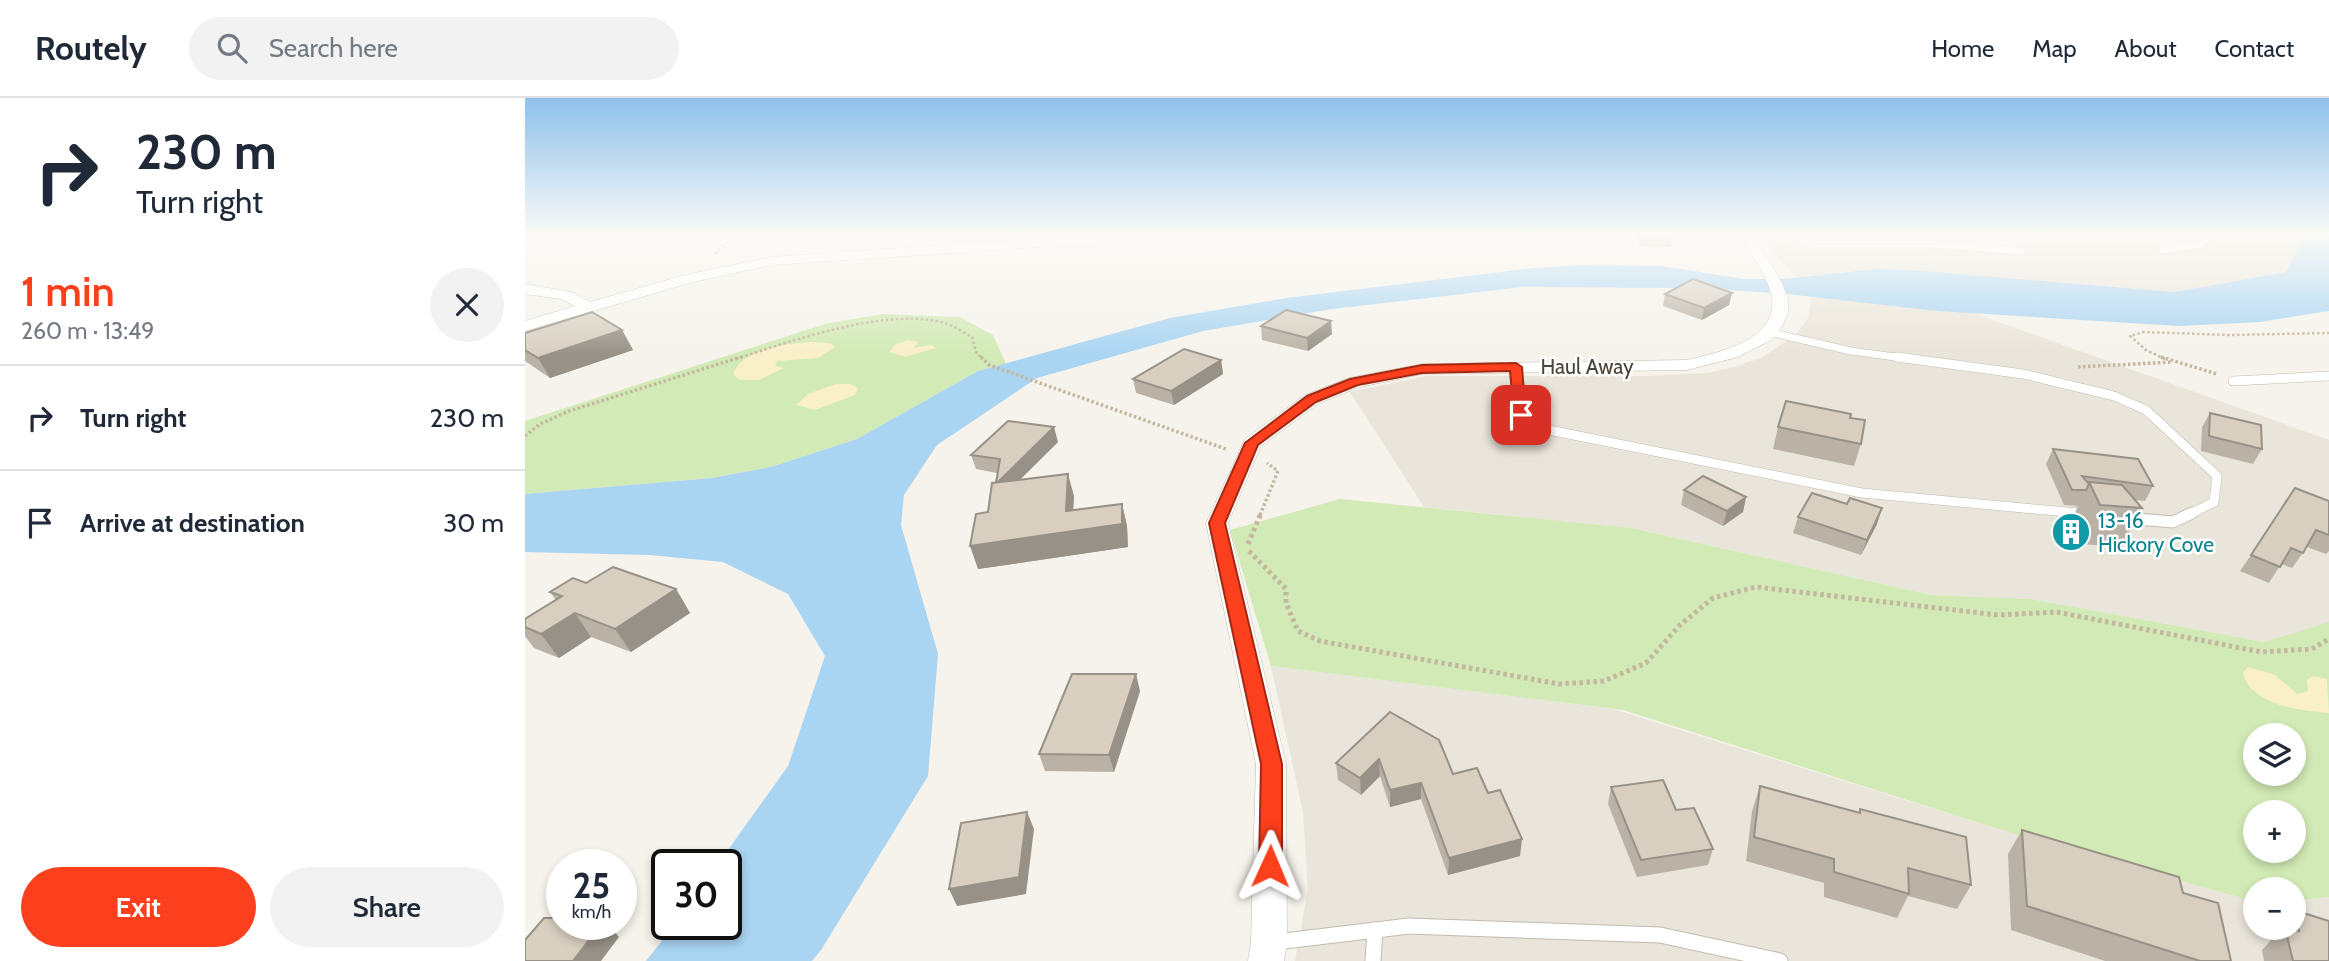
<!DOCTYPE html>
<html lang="en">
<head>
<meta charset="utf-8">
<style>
  :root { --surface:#fff; --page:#f2f2f3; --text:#1f2937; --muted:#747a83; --line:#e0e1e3; --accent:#fc3f1d }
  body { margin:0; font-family:Cabin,sans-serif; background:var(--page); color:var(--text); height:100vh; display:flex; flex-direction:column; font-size:26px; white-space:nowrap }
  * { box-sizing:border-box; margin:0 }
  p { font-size:23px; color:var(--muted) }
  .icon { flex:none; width:38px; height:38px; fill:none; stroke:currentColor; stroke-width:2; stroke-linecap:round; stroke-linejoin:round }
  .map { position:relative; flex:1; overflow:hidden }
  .side { display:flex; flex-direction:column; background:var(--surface); width:525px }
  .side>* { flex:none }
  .top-card { background:#fff; color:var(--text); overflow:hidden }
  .buttons { position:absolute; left:1718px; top:625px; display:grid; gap:14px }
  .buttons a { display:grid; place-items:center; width:63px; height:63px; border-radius:50%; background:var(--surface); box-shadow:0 4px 10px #0003; font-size:35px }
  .speed { position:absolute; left:21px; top:751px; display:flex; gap:14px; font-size:35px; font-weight:700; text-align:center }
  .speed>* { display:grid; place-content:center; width:91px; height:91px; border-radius:50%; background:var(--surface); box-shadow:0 4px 10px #0003; line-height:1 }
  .speed small { font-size:18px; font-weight:400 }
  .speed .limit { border:4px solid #111; border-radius:10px; background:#fff; color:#111 }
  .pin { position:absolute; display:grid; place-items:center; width:60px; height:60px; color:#fff; margin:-30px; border-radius:14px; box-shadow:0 4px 10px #0006 }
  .me { position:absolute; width:77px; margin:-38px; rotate:1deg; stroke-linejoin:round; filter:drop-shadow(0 0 5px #0008) }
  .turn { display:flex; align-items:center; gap:24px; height:147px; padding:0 21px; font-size:32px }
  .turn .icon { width:91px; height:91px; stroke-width:2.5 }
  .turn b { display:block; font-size:49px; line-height:60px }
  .round { display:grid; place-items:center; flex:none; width:74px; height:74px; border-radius:37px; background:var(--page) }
  .overview { display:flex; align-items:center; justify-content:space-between; height:119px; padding:0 21px }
  h1 { font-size:42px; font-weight:600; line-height:52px; color:var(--accent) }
  .action { display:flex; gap:14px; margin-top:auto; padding:14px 21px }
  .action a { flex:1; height:80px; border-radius:42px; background:var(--accent); color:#fff; font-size:28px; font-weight:600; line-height:80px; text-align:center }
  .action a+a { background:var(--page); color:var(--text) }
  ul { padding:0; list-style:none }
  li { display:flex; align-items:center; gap:21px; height:105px; padding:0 21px; border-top:2px solid var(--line) }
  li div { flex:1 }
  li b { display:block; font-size:26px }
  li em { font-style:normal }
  header { display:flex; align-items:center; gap:42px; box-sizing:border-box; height:98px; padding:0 35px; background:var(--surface); border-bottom:2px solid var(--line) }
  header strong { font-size:33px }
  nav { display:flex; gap:38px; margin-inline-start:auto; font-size:24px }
  .search { width:490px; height:63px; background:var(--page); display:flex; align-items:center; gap:18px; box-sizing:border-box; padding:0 24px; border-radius:38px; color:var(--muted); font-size:26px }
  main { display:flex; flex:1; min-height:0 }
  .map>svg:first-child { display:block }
  .residential { fill:#eae5da }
  .green { fill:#d2eab5; fill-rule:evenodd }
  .sand { fill:#f9efc9 }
  .water { fill:#a9d4f2 }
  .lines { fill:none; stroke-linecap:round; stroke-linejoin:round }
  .service-far3-casing { stroke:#c2bbae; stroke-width:8 }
  .service-far2-casing { stroke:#c2bbae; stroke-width:10 }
  .service-far1-casing { stroke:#c2bbae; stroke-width:13 }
  .service-casing { stroke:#c2bbae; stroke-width:17 }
  .minor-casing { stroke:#c2bbae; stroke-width:1 }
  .path-far2 { stroke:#c4b79f; stroke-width:2.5; stroke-dasharray:2.5 2.5; stroke-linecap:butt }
  .path-far1 { stroke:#c4b79f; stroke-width:3.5; stroke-dasharray:2.5 2.5; stroke-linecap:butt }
  .path { stroke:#c4b79f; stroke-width:5; stroke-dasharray:3.5 3.5; stroke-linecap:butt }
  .service-far3 { stroke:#fff; stroke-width:7 }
  .service-far2 { stroke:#fff; stroke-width:9 }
  .service-far1 { stroke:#fff; stroke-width:11 }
  .service { stroke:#fff; stroke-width:15 }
  .minor { fill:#fff; fill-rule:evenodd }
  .wall { fill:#bab2a6 }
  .shaded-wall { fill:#979187 }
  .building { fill:#d8cfc1; stroke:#979187; stroke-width:2 }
  .route { fill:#fc3f1d; stroke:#a42913; stroke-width:2 }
  .labels { text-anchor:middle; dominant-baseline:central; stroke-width:5; stroke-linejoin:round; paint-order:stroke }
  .street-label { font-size:21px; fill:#4b4439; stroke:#fff }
  .culture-label { font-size:21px; fill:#0d838f; stroke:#fff; text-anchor:start }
</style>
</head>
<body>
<header>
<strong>Routely</strong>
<div class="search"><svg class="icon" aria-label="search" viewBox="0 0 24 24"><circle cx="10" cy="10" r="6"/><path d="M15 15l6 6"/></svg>Search here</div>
<nav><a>Home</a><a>Map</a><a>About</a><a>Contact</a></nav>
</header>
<main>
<section class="side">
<div class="top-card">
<div class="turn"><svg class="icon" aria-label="right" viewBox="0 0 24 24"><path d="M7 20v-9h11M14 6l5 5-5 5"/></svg><div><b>230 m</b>Turn right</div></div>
</div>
<div class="overview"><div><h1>1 min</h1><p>260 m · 13:49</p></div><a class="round"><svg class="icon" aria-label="close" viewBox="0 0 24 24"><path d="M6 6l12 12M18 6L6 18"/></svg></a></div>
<ul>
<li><svg class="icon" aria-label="right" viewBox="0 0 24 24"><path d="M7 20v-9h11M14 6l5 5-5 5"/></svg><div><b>Turn right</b></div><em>230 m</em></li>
<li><svg class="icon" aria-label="arrive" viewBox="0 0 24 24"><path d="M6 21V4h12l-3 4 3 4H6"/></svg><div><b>Arrive at destination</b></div><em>30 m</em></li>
</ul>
<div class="action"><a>Exit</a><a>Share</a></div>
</section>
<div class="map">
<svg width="1804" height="863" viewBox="0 0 1804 863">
  <rect width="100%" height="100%" fill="#f6f3ec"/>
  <g class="residential">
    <path d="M1234 137H1780L1761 174 1649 194 1386 172 1351 171 1270 179Z"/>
    <path d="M1287 198 1448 215 1804 342V524L1739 544 1506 501 1406 497 1106 430 899 409 825 294 901 278H1122L1182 275 1210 269 1238 259 1271 236 1283 220Z"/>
    <path d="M746 568 1088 611 1499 739 1731 804V830H1769V803L1804 799V863H770L783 792 778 714Z"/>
  </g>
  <g class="green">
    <path d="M357 216 435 219 468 237 481 266 453 273 332 341 246 369 187 380 0 396V323L300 226Z"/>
    <path d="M815 401 1106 430 1406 497 1506 501 1739 544 1804 524V799L1769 803V791H1731V804L1499 739 1098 612 746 568 705 432ZM1731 637H1769V676H1731ZM1731 714H1769V752H1731Z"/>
  </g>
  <g class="sand">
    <path d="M383 242 393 244 389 250 406 247 411 250 380 259 365 254 369 247Z"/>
    <path d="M293 244 307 246 310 249 293 260 252 263 250 268 259 270 234 282H215L208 276C217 249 269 244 293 244Z"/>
    <path d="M311 286H325L333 290 330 297 290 312 271 307 283 296Z"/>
    <path d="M1723 569 1750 577 1772 596 1783 593 1782 582 1788 578 1802 581 1804 615C1776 613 1724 607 1718 574Z"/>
  </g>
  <path class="water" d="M1780 137H1804V213L1735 224 1654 228 1412 213 1262 196 1171 190 998 189 807 211 678 233 512 280 412 347 379 397 376 427 413 556 403 678 296 852 287 863H121L150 826H201V766H193L263 668 300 558 263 496 198 464 124 457 0 454V396L187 380 246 369 332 341 453 273 645 220 761 200 1009 170 1057 167 1137 168 1219 181H1258L1351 171 1386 172 1649 194 1761 174Z"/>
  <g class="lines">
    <g class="service-far3-casing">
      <g id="service-far3">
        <path d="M1271 137 1287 146H1406L1497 153"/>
        <path d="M1638 152 1677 146 1685 137"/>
        <path d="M1244 234 1326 253 1385 261"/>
      </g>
    </g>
    <g class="service-far2-casing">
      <g id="service-far2">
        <path d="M1372 259 1498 276 1589 298 1621 312 1692 378 1689 404 1663 417"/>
        <path d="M991 269 996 317 1019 331 1337 395 1563 416"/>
        <path d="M1708 283 1804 278"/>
      </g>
    </g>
    <g class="service-far1-casing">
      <g id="service-far1">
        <path d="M1550 415 1563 416"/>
        <path d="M1600 420 1648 424 1667 415"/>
      </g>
    </g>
    <g class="service-casing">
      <g id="service">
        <path d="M751 844 884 828 1135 837 1255 863"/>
        <path d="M848 863 850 832"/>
      </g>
    </g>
    <g class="minor-casing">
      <g id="minor">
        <path d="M11 137H27L0 155V144Z"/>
        <path d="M563 137H641L634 141 246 167 168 184 0 233V223L50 208 36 201 0 196V186L46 194 65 204 160 177 246 159Z"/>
        <path d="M1215 137H1229L1257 185 1263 201V216L1255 232 1244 243 1213 259 1162 272 897 276 835 289 794 305 736 348 703 425 761 666 762 844 759 863H723L726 844 731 666 681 425 720 341 780 297 824 280 897 266 1162 262C1192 255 1253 242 1247 201 1244 178 1226 157 1215 137Z"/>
      </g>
    </g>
    <g class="path-far2">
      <path d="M652 141 703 137"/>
      <path d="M190 156 209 137"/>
      <path d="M211 261C266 243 367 207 423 226 431 229 439 235 447 239L451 254 458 261"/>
      <path d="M1640 261 1621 252 1605 238 1619 234 1704 237 1804 235"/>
    </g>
    <g class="path-far1">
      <path d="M456 259 464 267 701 351"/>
      <path d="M1636 259 1692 276"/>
      <path d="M1553 269 1648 264"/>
      <path d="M0 338 15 326 44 313 216 259"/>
      <path d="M735 417 753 373 742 365"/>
    </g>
    <g class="path">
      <path d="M723 446 736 415"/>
      <path d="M724 453 761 491V505L773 533 795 543 1034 586 1079 583 1121 565 1155 527 1188 500 1231 489 1473 517 1532 514 1736 554 1787 551 1804 541"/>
    </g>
    <use href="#service-far3" class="service-far3"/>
    <use href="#service-far2" class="service-far2"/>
    <use href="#service-far1" class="service-far1"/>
    <use href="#service" class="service"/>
    <use href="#minor" class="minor"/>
  </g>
  <g class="wall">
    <path d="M1112 137H1148L1146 149 1114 148Z"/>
    <path d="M1140 196 1204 207 1177 222 1138 208Z"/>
    <path d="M736 228 807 236 783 253 737 242Z"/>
    <path d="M97 232 108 252 25 280 0 263V235Z"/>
    <path d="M696 262 698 276 649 307 611 295 608 281Z"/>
    <path d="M1685 315 1737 351 1728 366 1676 353 1677 329Z"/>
    <path d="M1325 320 1336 346 1329 368 1248 351 1253 329Z"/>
    <path d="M533 344 495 382 549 398 548 412 597 406 602 428 603 449 453 471 463 414 472 375 451 371 446 357Z"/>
    <path d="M1528 351 1628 388 1620 403 1610 402 1617 410 1597 449 1556 446 1546 423 1553 408 1539 407 1521 366Z"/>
    <path d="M1159 392 1221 399 1218 414 1198 428 1156 407Z"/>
    <path d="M1804 403V453L1801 456 1782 449 1767 470 1756 466 1744 485 1715 473 1726 457Z"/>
    <path d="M1273 419 1352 426 1336 457 1268 435Z"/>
    <path d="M61 485 151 491 165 515 106 554 66 539 34 560 9 550 0 538V521L31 502 25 494Z"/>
    <path d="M615 593 589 674 520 673 514 656Z"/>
    <path d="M865 614 928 676 963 695 995 758 923 777 896 701 865 709 855 678 836 697 813 682 811 665Z"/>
    <path d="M1235 688 1334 715 1335 711 1446 787 1432 811 1383 798 1372 820 1299 799V785L1221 763 1227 713Z"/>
    <path d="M1086 689 1151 712 1188 751 1183 767 1112 779 1083 706Z"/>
    <path d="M1497 732 1658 795 1706 863H1580L1486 832 1483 756Z"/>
    <path d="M1769 812 1804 863H1739L1737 852 1747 841 1746 836 1752 830H1769Z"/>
  </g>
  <g class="shaded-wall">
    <path d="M1207 195 1204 207 1177 222 1179 210Z"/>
    <path d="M806 223 807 236 783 253 782 240Z"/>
    <path d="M97 232 108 252 25 280 13 260Z"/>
    <path d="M696 262 698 276 649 307 646 293Z"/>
    <path d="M529 329 533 344 475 401 471 386Z"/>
    <path d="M543 376 549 398 547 433 597 406 602 428 603 449 453 471 445 448Z"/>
    <path d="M1221 399 1218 414 1198 428 1202 413Z"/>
    <path d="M1357 410 1352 426 1336 457 1342 442Z"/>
    <path d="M151 491 165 515 106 554 90 531Z"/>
    <path d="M50 515 66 539 34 560 16 536Z"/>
    <path d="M611 576 615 593 589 674 584 657Z"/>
    <path d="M854 661 855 678 836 697 835 680Z"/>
    <path d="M896 685V701L865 709V692Z"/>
    <path d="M502 714 509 731 501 796 432 808 424 791Z"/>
    <path d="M997 741 995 758 923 777 924 760Z"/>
    <path d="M76 826H83L94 839 76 863H48Z"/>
  </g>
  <g class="building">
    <path d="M1168 181 1207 195 1179 210 1140 196Z"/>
    <path d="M761 212 806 223 782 240 736 228Z"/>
    <path d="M67 214 97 232 13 260 0 252V235Z"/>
    <path d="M659 251 696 262 646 293 608 281Z"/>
    <path d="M1261 303 1326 316 1325 320 1340 322 1336 346 1253 329Z"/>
    <path d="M1685 315 1736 327 1737 351 1684 338Z"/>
    <path d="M483 323 529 329 471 386 475 361 446 357Z"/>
    <path d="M1528 351 1613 361 1628 388 1557 378 1564 386 1561 392H1547Z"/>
    <path d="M543 376 541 413 597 406V426L445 448 451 416 463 414 467 385Z"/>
    <path d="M1178 378 1221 399 1202 413 1159 392Z"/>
    <path d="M1564 384 1597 387 1617 410 1575 407Z"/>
    <path d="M1770 390 1804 403V437L1791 432 1778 455 1766 450 1755 469 1726 457Z"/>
    <path d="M1287 395 1322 406 1325 400 1357 410 1342 442 1273 419Z"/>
    <path d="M88 469 151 491 90 531 50 515 16 536 0 529V521L37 498 25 494 48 480 61 485Z"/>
    <path d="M547 576H611L584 657 514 656Z"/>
    <path d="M865 614 914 642 928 676 952 670 963 695 975 692 997 741 924 760 896 685 865 692 854 661 835 680 811 665Z"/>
    <path d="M1138 682 1151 712 1169 710 1188 751 1116 762 1086 689Z"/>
    <path d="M1235 688 1335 715V711L1441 739 1446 787 1383 770 1384 796 1309 774V761L1229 739Z"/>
    <path d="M502 714 494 779 424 791 436 725Z"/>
    <path d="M1497 732 1654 779 1658 795 1693 805 1706 863H1675L1502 808Z"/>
    <path d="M1769 812 1804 823V863H1768L1760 830H1764L1774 833Z"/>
    <path d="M19 820H37V826H76L48 863H0V842Z"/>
  </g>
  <linearGradient id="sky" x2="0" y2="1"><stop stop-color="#8fc1ec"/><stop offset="0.53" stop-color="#fbfaf6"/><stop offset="1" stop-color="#fbfaf6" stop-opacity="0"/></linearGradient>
  <rect width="1804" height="258" fill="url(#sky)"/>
  <path class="route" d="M991 265 997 269 1001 320 989 317 985 273 897 275 833 287 791 304 733 347 700 425 757 666V768L753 775 745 778 737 775 734 768 736 666 684 425 720 345 782 298 825 281 897 267Z"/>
  <defs>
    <g id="building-disc" transform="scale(2.0125)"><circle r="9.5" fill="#0f9aa8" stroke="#fff"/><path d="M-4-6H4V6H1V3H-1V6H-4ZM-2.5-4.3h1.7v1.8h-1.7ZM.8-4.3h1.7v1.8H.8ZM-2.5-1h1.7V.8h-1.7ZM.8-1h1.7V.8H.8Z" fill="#fff"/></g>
  </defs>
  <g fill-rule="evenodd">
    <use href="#building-disc" x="1546" y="434"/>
  </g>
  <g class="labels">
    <g class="street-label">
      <text x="1062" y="268">Haul Away</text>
    </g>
    <g class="culture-label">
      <text x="1573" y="422">13-16<tspan x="1573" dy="24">Hickory Cove</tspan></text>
    </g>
  </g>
</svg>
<div class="buttons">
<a><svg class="icon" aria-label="layers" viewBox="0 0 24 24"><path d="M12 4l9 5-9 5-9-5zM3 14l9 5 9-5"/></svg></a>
<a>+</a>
<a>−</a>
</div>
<div class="speed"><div>25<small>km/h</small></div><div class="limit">30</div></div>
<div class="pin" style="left:996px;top:317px;background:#d93025"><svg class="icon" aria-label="arrive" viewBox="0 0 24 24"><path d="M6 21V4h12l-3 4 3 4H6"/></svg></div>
<svg class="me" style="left:745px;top:768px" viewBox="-20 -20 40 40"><path d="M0-17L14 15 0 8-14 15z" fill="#fc3f1d" stroke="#fff" stroke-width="4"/></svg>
</div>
</main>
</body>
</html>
